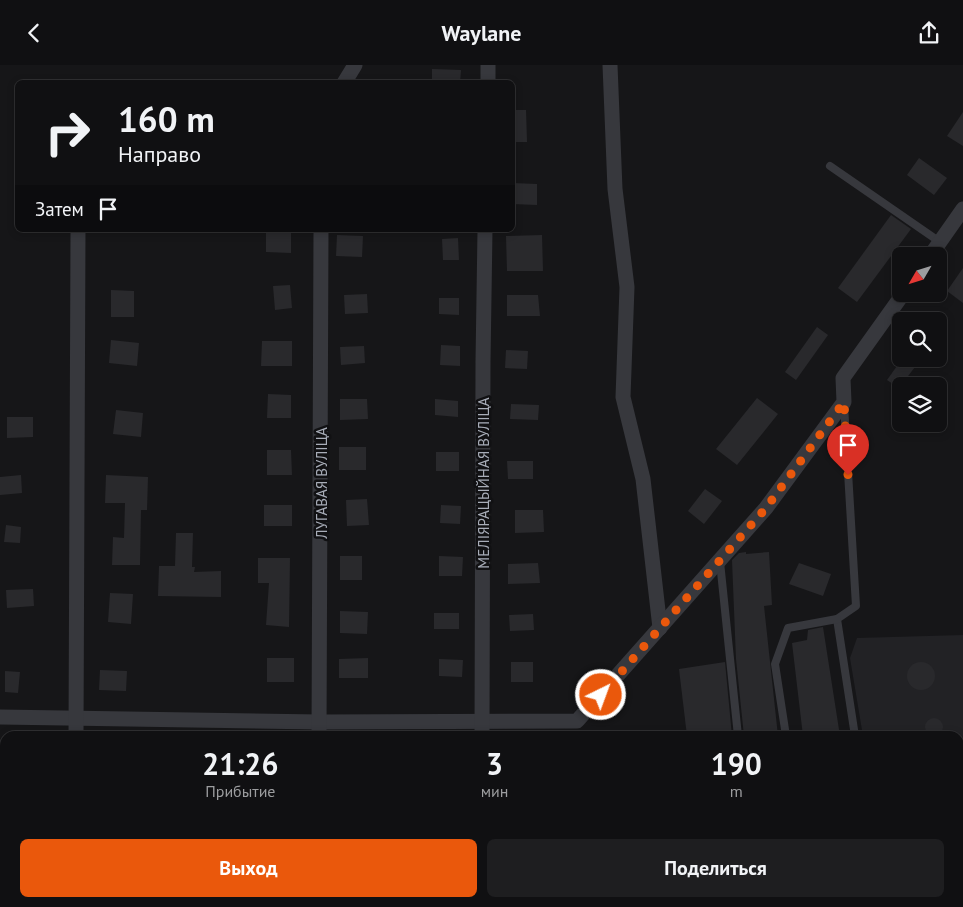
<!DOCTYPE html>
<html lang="ru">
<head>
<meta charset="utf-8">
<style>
  :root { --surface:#101012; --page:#1e1e20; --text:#f1f3f6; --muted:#9c9d9f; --line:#303032; --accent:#ea580c }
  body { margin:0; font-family:"PT Sans",sans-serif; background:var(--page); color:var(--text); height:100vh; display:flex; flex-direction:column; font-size:19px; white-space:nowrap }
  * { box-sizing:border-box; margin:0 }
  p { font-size:16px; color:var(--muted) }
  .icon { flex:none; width:28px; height:28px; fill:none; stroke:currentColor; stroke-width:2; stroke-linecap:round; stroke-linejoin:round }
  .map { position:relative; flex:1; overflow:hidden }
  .drawer { position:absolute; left:0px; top:666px; width:964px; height:176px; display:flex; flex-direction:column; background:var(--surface); border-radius:15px 15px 0 0; box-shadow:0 2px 8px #0003,0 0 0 1px var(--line) }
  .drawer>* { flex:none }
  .top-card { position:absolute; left:15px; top:15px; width:500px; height:152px; border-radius:8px; box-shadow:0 2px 8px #0003,0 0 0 1px var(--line); background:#101012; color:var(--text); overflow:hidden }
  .needle { width:32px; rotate:231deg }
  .controls { position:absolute; left:892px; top:182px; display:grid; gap:10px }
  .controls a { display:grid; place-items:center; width:55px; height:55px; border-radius:8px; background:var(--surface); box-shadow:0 2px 8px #0003,0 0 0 1px var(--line); font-size:25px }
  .pin { position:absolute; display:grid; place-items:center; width:42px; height:42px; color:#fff; margin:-51px -21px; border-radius:50% 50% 50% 0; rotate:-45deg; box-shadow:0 0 5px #0007 }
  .pin .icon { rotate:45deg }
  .me { position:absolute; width:55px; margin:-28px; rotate:42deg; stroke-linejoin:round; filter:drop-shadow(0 0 4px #0008) }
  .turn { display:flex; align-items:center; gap:18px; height:105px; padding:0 20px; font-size:22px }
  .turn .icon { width:65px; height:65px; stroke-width:2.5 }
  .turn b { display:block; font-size:35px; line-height:42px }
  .then { display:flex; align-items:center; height:48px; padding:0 20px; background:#0003; gap:10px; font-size:19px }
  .eta { display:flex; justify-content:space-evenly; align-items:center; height:85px; text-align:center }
  .eta b { font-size:30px; font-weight:700; line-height:35px }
  .action { display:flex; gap:10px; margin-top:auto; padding:10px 20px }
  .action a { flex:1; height:58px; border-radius:8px; background:var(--accent); color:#fff; font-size:20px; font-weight:700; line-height:58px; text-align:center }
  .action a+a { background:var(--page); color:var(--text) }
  header { display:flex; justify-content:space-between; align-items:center; height:65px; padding:0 20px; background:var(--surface); font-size:22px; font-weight:700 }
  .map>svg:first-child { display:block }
  .built { fill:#222225 }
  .building { fill:#29292c }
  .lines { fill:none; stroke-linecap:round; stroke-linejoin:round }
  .service { stroke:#37383d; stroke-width:8 }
  .minor { stroke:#37383d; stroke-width:15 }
  .route { stroke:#ea580c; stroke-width:9; stroke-dasharray:0 16.2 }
  .labels { text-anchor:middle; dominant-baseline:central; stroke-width:5; stroke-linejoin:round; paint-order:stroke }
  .street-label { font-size:15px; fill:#a8adb8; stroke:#111113 }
</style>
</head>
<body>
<header><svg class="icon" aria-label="back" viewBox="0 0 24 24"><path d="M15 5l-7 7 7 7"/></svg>Waylane<svg class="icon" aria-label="share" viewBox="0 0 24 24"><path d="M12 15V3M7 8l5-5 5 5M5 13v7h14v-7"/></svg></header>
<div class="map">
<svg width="963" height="842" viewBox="0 0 963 842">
  <rect width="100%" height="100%" fill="#161618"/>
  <path class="built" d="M963 570V842H891L890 838H959V671H863L850 593 857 573Z"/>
  <g class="building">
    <path d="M432 4 461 5 460 18H432Z"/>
    <path d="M512 45H526L527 77H512Z"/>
    <path d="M963 47V81L947 71Z"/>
    <path d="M919 93 947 113 934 130 907 110Z"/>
    <path d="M512 118 537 119V140L512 139Z"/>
    <path d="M891 150 911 164 857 237 838 223Z"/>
    <path d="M266 168H291V188L266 187Z"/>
    <path d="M337 170 363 171 362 192 336 191Z"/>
    <path d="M542 170 543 206H507L506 171Z"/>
    <path d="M458 173 459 195H443L442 174Z"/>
    <path d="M963 203V238L947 226Z"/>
    <path d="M290 220 292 243 275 245 273 221Z"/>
    <path d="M111 225 134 226V252H111Z"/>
    <path d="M367 229 368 248 345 249 344 230Z"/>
    <path d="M507 230H538L540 251H507Z"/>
    <path d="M439 233H459V250L439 249Z"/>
    <path d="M817 262 828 270 796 315 785 307Z"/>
    <path d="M111 275 139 278 137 301 109 298Z"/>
    <path d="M262 276H292V301H261Z"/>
    <path d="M441 280 460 281V301L440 300Z"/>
    <path d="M364 281 365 298 341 300 340 282Z"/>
    <path d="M506 285 528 286 527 304 505 303Z"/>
    <path d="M902 294H921L899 323 887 315Z"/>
    <path d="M268 329 291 330V353H267Z"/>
    <path d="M757 333 778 349 737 400 716 384Z"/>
    <path d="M340 334H367L368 354 340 355Z"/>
    <path d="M435 334 458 336V352L435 350Z"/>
    <path d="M511 339 539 340 538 355 510 354Z"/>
    <path d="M116 345 143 348 141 372 113 369Z"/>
    <path d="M7 352H33V372L7 373Z"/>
    <rect x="339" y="382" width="27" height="23"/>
    <path d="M267 385H291L292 410H267Z"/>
    <rect x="436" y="387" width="23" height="19"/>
    <path d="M507 396H533V414H508Z"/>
    <path d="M21 410 22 428 0 430V412Z"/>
    <path d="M106 410 148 412 147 445H141L140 500H112L113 472 124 473 125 438H105Z"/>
    <path d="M705 424 722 436 704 459 688 446Z"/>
    <path d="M367 434 369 460 347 461 346 435Z"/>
    <rect x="264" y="440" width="28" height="21"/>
    <path d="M441 440 461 441 460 459 440 458Z"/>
    <path d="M515 445H543L544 467 515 468Z"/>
    <path d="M6 460 21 462 20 478 4 477Z"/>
    <path d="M176 468H193L192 502H195L194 507 221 506V532L158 531 159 501H175Z"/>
    <path d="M746 487V489L769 487 772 540 764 541 778 671H744L736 594 732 495 739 488Z"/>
    <rect x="340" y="491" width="22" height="24"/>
    <path d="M439 491 463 492 462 511H439Z"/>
    <path d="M258 493H290L289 562 266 560 269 518H258Z"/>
    <path d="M538 498 540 518 508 519V499Z"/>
    <path d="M799 498 831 509 823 531 789 519Z"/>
    <path d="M33 524 34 541 7 543 6 525Z"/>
    <path d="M110 528 133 529 131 559 108 557Z"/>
    <path d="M340 546 368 547 367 569 340 568Z"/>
    <rect x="434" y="548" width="25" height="16"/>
    <path d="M533 549 534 565 510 566 509 550Z"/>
    <path d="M823 562 840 671H803L792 578 807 575 808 565Z"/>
    <rect x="267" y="593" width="27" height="24"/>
    <path d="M368 593V613H339V594Z"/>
    <path d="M439 594 463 595 462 612 439 611Z"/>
    <circle cx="921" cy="611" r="14"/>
    <rect x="511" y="597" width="22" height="20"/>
    <path d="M725 597 732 671H687L679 604Z"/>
    <path d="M100 605 127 606 126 626 99 625Z"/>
    <path d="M5 606 20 607 18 628 5 627Z"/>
    <circle cx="934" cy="662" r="9"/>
  </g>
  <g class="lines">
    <g class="service">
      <path d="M830 101 940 177"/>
      <path d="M844 340 856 541 837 554 855 671"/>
      <path d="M720 497 738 671"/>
      <path d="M786 671 775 599 788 563 837 554"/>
      <path d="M0 797H5"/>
      <path d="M959 800 963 799"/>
      <path d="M754 838V842"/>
      <path d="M812 838V842"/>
      <path d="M880 838 881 842"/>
      <path d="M918 838V842"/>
    </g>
    <g class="minor">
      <path d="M610 0 615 124 627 222 623 332 643 414 660 563"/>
      <path d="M344 18 355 0"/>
      <path d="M488 18V0"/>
      <path d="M930 191 963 144"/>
      <path d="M0 652 320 657 577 656 766 443 844 337 843 313 903 229"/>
      <path d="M76 671 78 165"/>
      <path d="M319 671 321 165"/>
      <path d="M482 671 483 297 485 165"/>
      <path d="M311 842 312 838"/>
      <path d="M479 842V838"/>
    </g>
  </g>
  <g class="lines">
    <path class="route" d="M601 630 766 443 844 337 848 410"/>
  </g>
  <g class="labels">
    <g class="street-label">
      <text transform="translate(321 418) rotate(-90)">ЛУГАВАЯ ВУЛІЦА</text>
      <text transform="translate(483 418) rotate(-90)">МЕЛІЯРАЦЫЙНАЯ ВУЛІЦА</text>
    </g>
  </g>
</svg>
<div class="controls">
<a><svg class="needle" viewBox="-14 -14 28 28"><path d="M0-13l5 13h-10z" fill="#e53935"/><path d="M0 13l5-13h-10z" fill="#9c9d9f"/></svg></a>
<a><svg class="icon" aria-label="search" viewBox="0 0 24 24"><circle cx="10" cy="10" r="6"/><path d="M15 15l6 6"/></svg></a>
<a><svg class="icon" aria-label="layers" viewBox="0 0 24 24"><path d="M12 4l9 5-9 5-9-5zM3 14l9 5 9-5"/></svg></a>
</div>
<div class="pin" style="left:848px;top:410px;background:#d93025"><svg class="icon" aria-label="arrive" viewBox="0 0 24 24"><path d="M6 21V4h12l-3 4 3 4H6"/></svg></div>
<svg class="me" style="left:601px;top:630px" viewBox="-20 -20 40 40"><circle r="17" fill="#ea580c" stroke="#fff" stroke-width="3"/><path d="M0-11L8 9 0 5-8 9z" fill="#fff"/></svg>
<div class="top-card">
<div class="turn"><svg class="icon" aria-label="right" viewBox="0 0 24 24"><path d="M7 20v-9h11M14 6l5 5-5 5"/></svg><div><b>160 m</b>Направо</div></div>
<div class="then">Затем<svg class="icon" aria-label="arrive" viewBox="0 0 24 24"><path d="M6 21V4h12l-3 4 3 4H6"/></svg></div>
</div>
<section class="drawer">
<div class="eta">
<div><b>21:26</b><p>Прибытие</p></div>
<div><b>3</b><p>мин</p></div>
<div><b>190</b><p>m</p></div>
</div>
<div class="action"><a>Выход</a><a>Поделиться</a></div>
</section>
</div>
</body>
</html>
